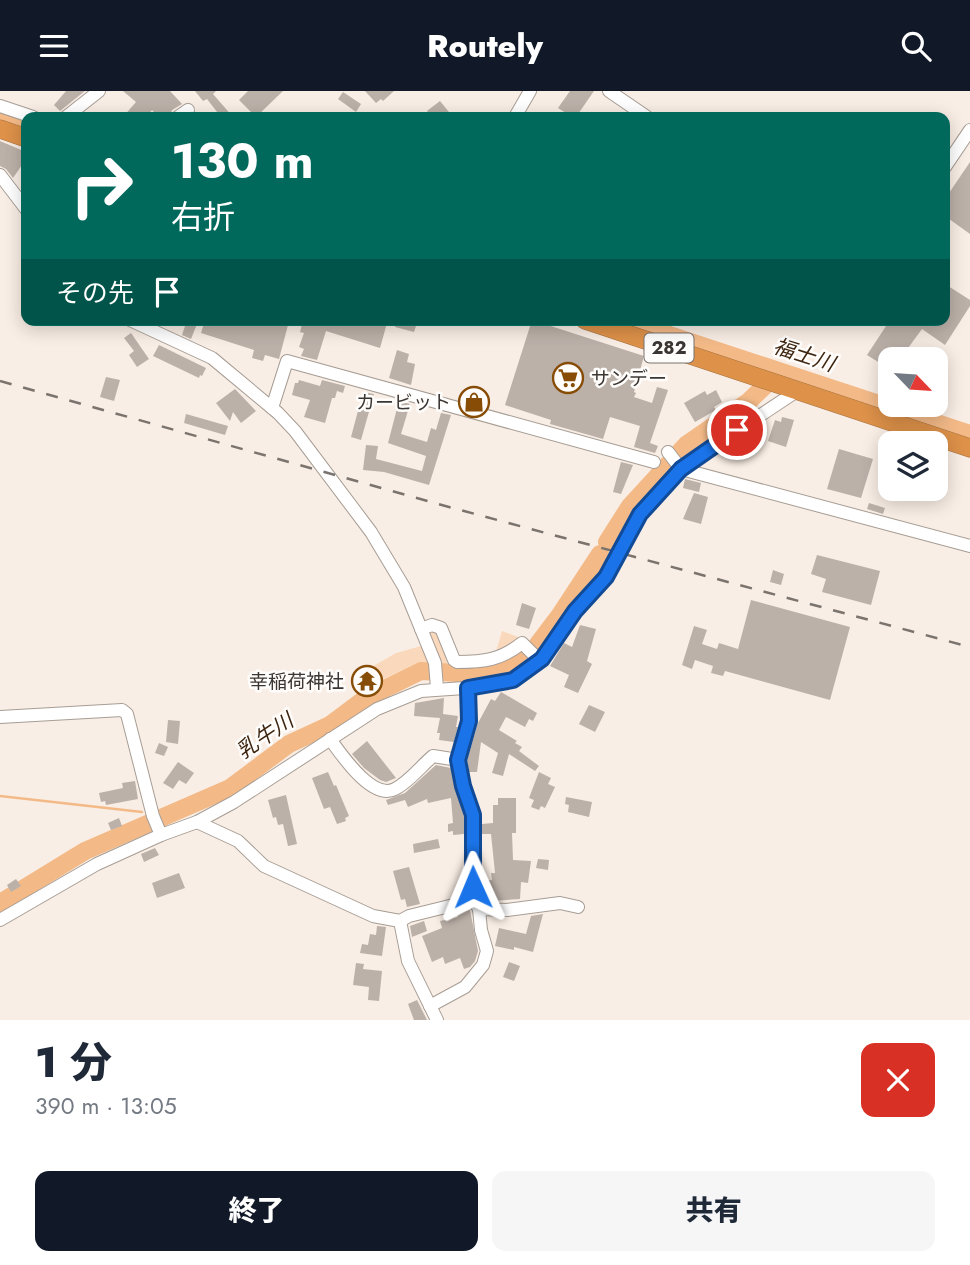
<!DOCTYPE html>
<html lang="ja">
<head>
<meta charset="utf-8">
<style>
  :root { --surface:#fff; --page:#f6f6f7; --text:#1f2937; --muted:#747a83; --accent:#111827 }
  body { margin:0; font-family:Jost,"Noto Sans JP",sans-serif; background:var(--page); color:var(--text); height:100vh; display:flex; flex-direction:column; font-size:26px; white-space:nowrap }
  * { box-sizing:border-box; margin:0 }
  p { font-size:23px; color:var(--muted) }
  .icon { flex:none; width:38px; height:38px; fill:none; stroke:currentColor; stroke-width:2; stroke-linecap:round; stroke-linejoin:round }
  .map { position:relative; height:929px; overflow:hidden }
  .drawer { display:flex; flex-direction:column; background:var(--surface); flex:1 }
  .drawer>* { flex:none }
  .top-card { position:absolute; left:21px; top:21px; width:929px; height:214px; border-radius:14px; box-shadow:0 4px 18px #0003; background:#00695c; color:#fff; overflow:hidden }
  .needle { width:46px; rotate:115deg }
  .fabs { position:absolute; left:878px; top:256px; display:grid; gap:14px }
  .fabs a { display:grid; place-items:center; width:70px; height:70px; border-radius:14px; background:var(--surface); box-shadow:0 4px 18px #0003; font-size:35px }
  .pin { position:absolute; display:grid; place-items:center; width:60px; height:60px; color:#fff; margin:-30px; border:4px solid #fff; border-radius:50%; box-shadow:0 2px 7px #0007 }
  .me { position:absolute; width:77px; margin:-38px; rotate:359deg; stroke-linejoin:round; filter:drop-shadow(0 0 5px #0008) }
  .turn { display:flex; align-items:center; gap:24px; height:147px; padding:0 35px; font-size:32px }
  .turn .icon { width:91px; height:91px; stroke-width:2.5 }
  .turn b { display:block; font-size:49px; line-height:60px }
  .then { display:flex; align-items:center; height:66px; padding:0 35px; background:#0003; gap:14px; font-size:26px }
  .round { display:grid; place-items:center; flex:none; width:74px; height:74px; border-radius:14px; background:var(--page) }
  .headline { display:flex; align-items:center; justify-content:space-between; height:119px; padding:0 35px }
  h1 { font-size:42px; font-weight:800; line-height:52px }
  .cta { display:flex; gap:14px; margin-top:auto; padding:14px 35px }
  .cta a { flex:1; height:80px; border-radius:14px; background:var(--accent); color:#fff; font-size:28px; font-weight:800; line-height:80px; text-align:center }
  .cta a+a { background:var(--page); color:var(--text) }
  header { display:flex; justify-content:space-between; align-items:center; height:91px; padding:0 35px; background:var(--accent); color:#fff; font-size:32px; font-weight:800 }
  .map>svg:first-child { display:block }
  .green { fill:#fad8bb }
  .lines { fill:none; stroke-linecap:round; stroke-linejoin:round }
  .stream { stroke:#f3ba88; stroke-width:2.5 }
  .river { stroke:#f3ba88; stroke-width:18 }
  .building { fill:#bcb1a9 }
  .minor-casing { stroke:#a79d94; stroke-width:14 }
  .highway-casing { stroke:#a47141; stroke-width:19 }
  .minor { stroke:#fff; stroke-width:12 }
  .highway { stroke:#dd9149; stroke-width:18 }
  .rail { stroke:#7a736e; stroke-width:2.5; stroke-dasharray:12 12; stroke-linecap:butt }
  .route-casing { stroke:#114b97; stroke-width:18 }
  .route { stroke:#1a73e8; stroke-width:12 }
  .labels { text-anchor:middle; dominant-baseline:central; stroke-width:5; stroke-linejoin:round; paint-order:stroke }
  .shield { fill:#fffdfb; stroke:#76726f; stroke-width:2 }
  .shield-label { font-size:18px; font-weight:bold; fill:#3b3633 }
  .poi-label { font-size:19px; fill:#3b3633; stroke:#fffdfb; text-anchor:end }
  .water-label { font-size:21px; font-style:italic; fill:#3d2510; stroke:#fffdfb }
</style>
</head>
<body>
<header><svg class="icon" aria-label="menu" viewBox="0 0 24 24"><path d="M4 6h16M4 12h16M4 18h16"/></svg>Routely<svg class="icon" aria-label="search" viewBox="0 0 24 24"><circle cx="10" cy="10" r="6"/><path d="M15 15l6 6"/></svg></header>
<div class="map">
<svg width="970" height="929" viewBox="0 0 970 929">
  <rect width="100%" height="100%" fill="#f9eee5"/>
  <g class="green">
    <path d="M433 535 445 554 447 573H438L426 539Z"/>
    <path d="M502 540 518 546V554L496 561Z"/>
    <path d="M425 554 431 572 415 573 379 590 370 577 396 562Z"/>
  </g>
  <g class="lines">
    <g class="stream">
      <path d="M0 705 142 721"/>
      <path d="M166 724H167"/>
    </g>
    <g class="river">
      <path d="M0 24 26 32"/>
      <path d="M624 229 970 343"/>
      <path d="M607 451 630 415 686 354 748 311 779 281"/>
      <path d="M0 812 85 760 230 697 289 653 330 634 366 607 421 580 476 583 518 570 535 557 560 524 600 463"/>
    </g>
  </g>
  <g class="building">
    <path d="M66 0H85L60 20 54 14Z"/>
    <path d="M123 0H170L182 13 172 19 169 26H159L152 19 146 26H123L136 11Z"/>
    <path d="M195 0H216L213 3 233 26H221L207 8 203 10Z"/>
    <path d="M248 0H283L256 26 239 9Z"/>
    <path d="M365 0H394L383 10 381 8 376 12Z"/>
    <path d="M570 0H594L576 26H572L558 17Z"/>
    <path d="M343 1 361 13 356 21 338 8Z"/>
    <path d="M440 10 453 26H432L427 20Z"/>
    <path d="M0 50 26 61V77L22 74 13 87 6 78 0 75Z"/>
    <path d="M970 71V143L945 125V108Z"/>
    <path d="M945 193 970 209V215L945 254 922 238 900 268H891V279L867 264 890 229H945Z"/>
    <path d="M187 229 197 233 191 248 182 244Z"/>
    <path d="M205 229H273L288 234 279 268 265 264 263 270 252 267 254 259 201 242Z"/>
    <path d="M303 229H378L387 232 380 257 326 240 317 269 301 265 304 258 299 256 304 242 300 241Z"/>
    <path d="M397 229H418L414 241 395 236Z"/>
    <path d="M532 229 644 265 634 301 636 302 634 306 652 312 657 296 668 299 650 352 658 355 655 362 634 356 640 335 610 326 603 348 550 333 551 329 505 314Z"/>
    <path d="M131 242 149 268 137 276 129 264 134 260 124 247Z"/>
    <path d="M159 254 206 277 202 285 200 284 199 287 153 265Z"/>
    <path d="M397 259 409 263 407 271 415 273 411 294 389 287Z"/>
    <path d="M106 286 120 289 114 310 100 306Z"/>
    <path d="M299 289 320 295 322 289 345 295 343 302 337 300 335 307H332L325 332 304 326 310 309 292 304 295 292H298Z"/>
    <path d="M235 298 256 320 241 332 233 321 230 330 216 312Z"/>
    <path d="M716 299 722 311 714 316 716 319 695 331 684 312 705 300 707 304Z"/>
    <path d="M363 301 374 303 361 349 351 346Z"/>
    <path d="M468 301 484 306 482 314 465 310Z"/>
    <path d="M399 310 410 313 401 343 427 351 431 337 436 339 441 322 451 324 429 394 384 381 363 379 366 354 378 355 376 368 422 380 426 365 388 352Z"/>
    <path d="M186 323 228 335 225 344 184 332Z"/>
    <path d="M782 326 794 329 786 356 768 350 775 329 781 331Z"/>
    <path d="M839 358 873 368 861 407 827 398Z"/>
    <path d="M621 371 633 374 621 403 613 401Z"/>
    <path d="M685 388 701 392 699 401 683 397Z"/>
    <path d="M694 402 708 406 701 433 683 428Z"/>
    <path d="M869 412 885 417 883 423 867 418Z"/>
    <path d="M817 464 880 480 871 514 822 501 826 488 811 483Z"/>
    <path d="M773 479 784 483 781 494 770 491Z"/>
    <path d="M751 509 850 536 830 609 725 580 723 585 711 582 713 575 695 569 692 578 682 574 694 535 707 539 702 553 717 558 719 552 738 558Z"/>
    <path d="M522 512 536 517 529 538 516 534Z"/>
    <path d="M580 534 596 538 587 570 592 573 578 602 564 596 569 584 550 575 564 552 572 556Z"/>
    <circle cx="367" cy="590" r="6"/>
    <path d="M501 601 537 622 533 630 529 628 525 636 506 626 499 639 517 650 515 652 522 656 519 660 539 675 535 680 509 663 503 685 492 682 498 662 481 651 477 681H469L467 669 478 632 491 608 495 610Z"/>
    <path d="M444 607 443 623 458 625 456 636H458L454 651 439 649 440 642H437L440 627 414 625 415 612Z"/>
    <path d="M589 614 605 621 595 641 579 633Z"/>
    <path d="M168 629 180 630 178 653 166 651Z"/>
    <path d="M367 650 396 687 386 691 380 689 364 677 352 663Z"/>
    <path d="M159 652 168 656 164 665 155 662Z"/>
    <path d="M178 671 194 682 186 693 179 689 173 698 163 692Z"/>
    <path d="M436 674 451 677 464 726V743L453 744V740L448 741V733L453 732 451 707 428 712 427 708 408 716 405 709 388 714 386 709 405 702Z"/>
    <path d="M328 681 334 695 336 694 349 725 345 727 346 730 337 733 330 716 324 718 312 687Z"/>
    <path d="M539 681 551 687 548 693 555 696 545 717 541 715 539 719 531 716 534 709 529 707Z"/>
    <path d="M135 690 138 708 106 714 105 710 101 711 99 702 123 697 122 692Z"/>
    <path d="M286 704 297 753 288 755 283 733 278 734 276 726 273 727 268 709Z"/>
    <path d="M566 706 592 711 589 726 568 721 569 714 565 713Z"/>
    <path d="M498 707H516V742H512L513 769 531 770 528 792 521 791 520 808 491 810 492 800H483V790L492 789 491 782H495L491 743H482V733L493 732V714H498Z"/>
    <path d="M119 727 122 735 111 739 108 732Z"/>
    <path d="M438 748 440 757 414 762 413 753Z"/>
    <path d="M155 757 159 764 144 771 141 763Z"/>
    <path d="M538 768 549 769 548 779 536 777Z"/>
    <path d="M409 776 420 813 407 816 405 808 401 809 393 780Z"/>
    <path d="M179 782 185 797 157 807 152 792Z"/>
    <path d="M16 788 21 795 11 801 7 794Z"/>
    <path d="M470 819 478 860 475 870 470 876 464 878 460 867 445 873 443 866 432 871 422 845 442 837 440 830 458 826 457 822Z"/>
    <path d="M543 823 533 861 514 856V859L495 855 499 837 526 843 531 825Z"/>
    <path d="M424 830 427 840 412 846 410 835Z"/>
    <path d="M377 835 386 836 382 865 360 862 362 853 368 854 370 843 376 844Z"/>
    <path d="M509 871 520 875 514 890 503 886Z"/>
    <path d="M356 872 364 873 363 878 382 880 379 910 368 909 369 896 353 894Z"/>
    <path d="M417 909 427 929H414L408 913Z"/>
  </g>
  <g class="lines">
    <g class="minor-casing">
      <g id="minor">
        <path d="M609 0 647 26"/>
        <path d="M0 15 33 26"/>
        <path d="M66 26 99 0"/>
        <path d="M178 26 188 19"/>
        <path d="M515 26 530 0"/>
        <path d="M945 76 970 39"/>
        <path d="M0 84 26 118"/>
        <path d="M130 229 212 267 278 322 295 340 371 441 404 496 435 572 437 597"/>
        <path d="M272 317 287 270 654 371"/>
        <path d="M668 361 681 378 970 455"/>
        <path d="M421 538 432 534 441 537 454 569 457 571C484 571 501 569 522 552L540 570"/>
        <path d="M468 597 469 630 458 669 463 695 473 724 474 809 479 818 507 819 560 812 578 816"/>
        <path d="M0 626 122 619 127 623 153 725 161 744"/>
        <path d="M330 648C341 663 372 710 395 698 409 691 421 675 433 665L458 669"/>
        <path d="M197 731 238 750 264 775 373 825 400 830 409 825 474 809"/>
        <path d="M0 829 97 773 161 744 197 731 234 711 377 618 421 600 479 596 513 589 542 568 575 520 606 486 640 423 672 387 702 363 797 300"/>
        <path d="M400 830 408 870 437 929"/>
        <path d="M430 915 465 896 483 874 487 860 481 839 479 818"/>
      </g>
    </g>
    <g class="highway-casing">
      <g id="highway">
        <path d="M0 38 26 47"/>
        <path d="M585 229 970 357"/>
      </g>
    </g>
    <use href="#minor" class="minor"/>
    <use href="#highway" class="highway"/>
    <path class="rail" d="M0 290 449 416 970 556"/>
  </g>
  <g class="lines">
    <g class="route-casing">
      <path id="route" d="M473 796V724L463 695 458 669 469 630 468 597 513 589 542 568 575 520 606 486 640 423 681 378 737 339"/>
    </g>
    <use href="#route" class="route"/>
  </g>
  <defs>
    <g id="supermarket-ring" transform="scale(1.575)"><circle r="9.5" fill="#fffdfb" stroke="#874c05" stroke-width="1.5"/><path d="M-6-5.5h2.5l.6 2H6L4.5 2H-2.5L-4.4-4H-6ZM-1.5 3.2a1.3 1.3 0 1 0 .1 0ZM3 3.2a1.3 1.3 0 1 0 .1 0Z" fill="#874c05"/></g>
    <g id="shop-ring" transform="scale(1.575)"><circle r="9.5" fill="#fffdfb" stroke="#874c05" stroke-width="1.5"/><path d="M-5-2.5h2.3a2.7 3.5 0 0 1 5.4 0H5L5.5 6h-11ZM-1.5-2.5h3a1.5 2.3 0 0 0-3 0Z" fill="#874c05"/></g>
    <g id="temple-ring" transform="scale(1.575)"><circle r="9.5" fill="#fffdfb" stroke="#874c05" stroke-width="1.5"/><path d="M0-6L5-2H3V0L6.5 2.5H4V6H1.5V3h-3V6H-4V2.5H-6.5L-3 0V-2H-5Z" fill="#874c05"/></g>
  </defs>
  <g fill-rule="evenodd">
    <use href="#supermarket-ring" x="568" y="287"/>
    <use href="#shop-ring" x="474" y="311"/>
    <use href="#temple-ring" x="367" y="590"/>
  </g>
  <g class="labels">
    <rect class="shield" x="644.5" y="242.5" width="49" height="29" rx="5"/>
    <g class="shield-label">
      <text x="669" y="257">282</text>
    </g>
    <g class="poi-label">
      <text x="591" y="287" text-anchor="start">サンデー</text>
      <text x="451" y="311">カービット</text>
      <text x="344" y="590">幸稲荷神社</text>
    </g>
    <g class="water-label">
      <text transform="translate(804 264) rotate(18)">福士川</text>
      <text transform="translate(265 645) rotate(-34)">乳牛川</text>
    </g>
  </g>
</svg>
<div class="fabs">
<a><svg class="needle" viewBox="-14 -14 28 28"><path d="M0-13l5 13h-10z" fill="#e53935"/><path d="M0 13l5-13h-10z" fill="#747a83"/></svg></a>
<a><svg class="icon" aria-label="layers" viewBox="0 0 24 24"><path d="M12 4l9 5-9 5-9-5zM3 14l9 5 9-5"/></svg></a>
</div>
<div class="pin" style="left:737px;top:339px;background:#d93025"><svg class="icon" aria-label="arrive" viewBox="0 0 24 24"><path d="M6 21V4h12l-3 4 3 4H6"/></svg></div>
<svg class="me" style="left:473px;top:796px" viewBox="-20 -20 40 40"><path d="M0-17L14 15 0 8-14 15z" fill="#1a73e8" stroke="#fff" stroke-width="4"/></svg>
<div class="top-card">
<div class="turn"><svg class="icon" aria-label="right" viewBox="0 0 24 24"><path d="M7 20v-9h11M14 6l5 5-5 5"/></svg><div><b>130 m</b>右折</div></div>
<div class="then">その先<svg class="icon" aria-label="arrive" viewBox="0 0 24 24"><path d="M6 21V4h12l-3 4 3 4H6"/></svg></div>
</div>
</div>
<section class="drawer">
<div class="headline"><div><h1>1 分</h1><p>390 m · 13:05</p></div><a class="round" style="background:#d93025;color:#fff"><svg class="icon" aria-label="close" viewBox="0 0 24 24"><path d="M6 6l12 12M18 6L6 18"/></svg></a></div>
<div class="cta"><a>終了</a><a>共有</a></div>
</section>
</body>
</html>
